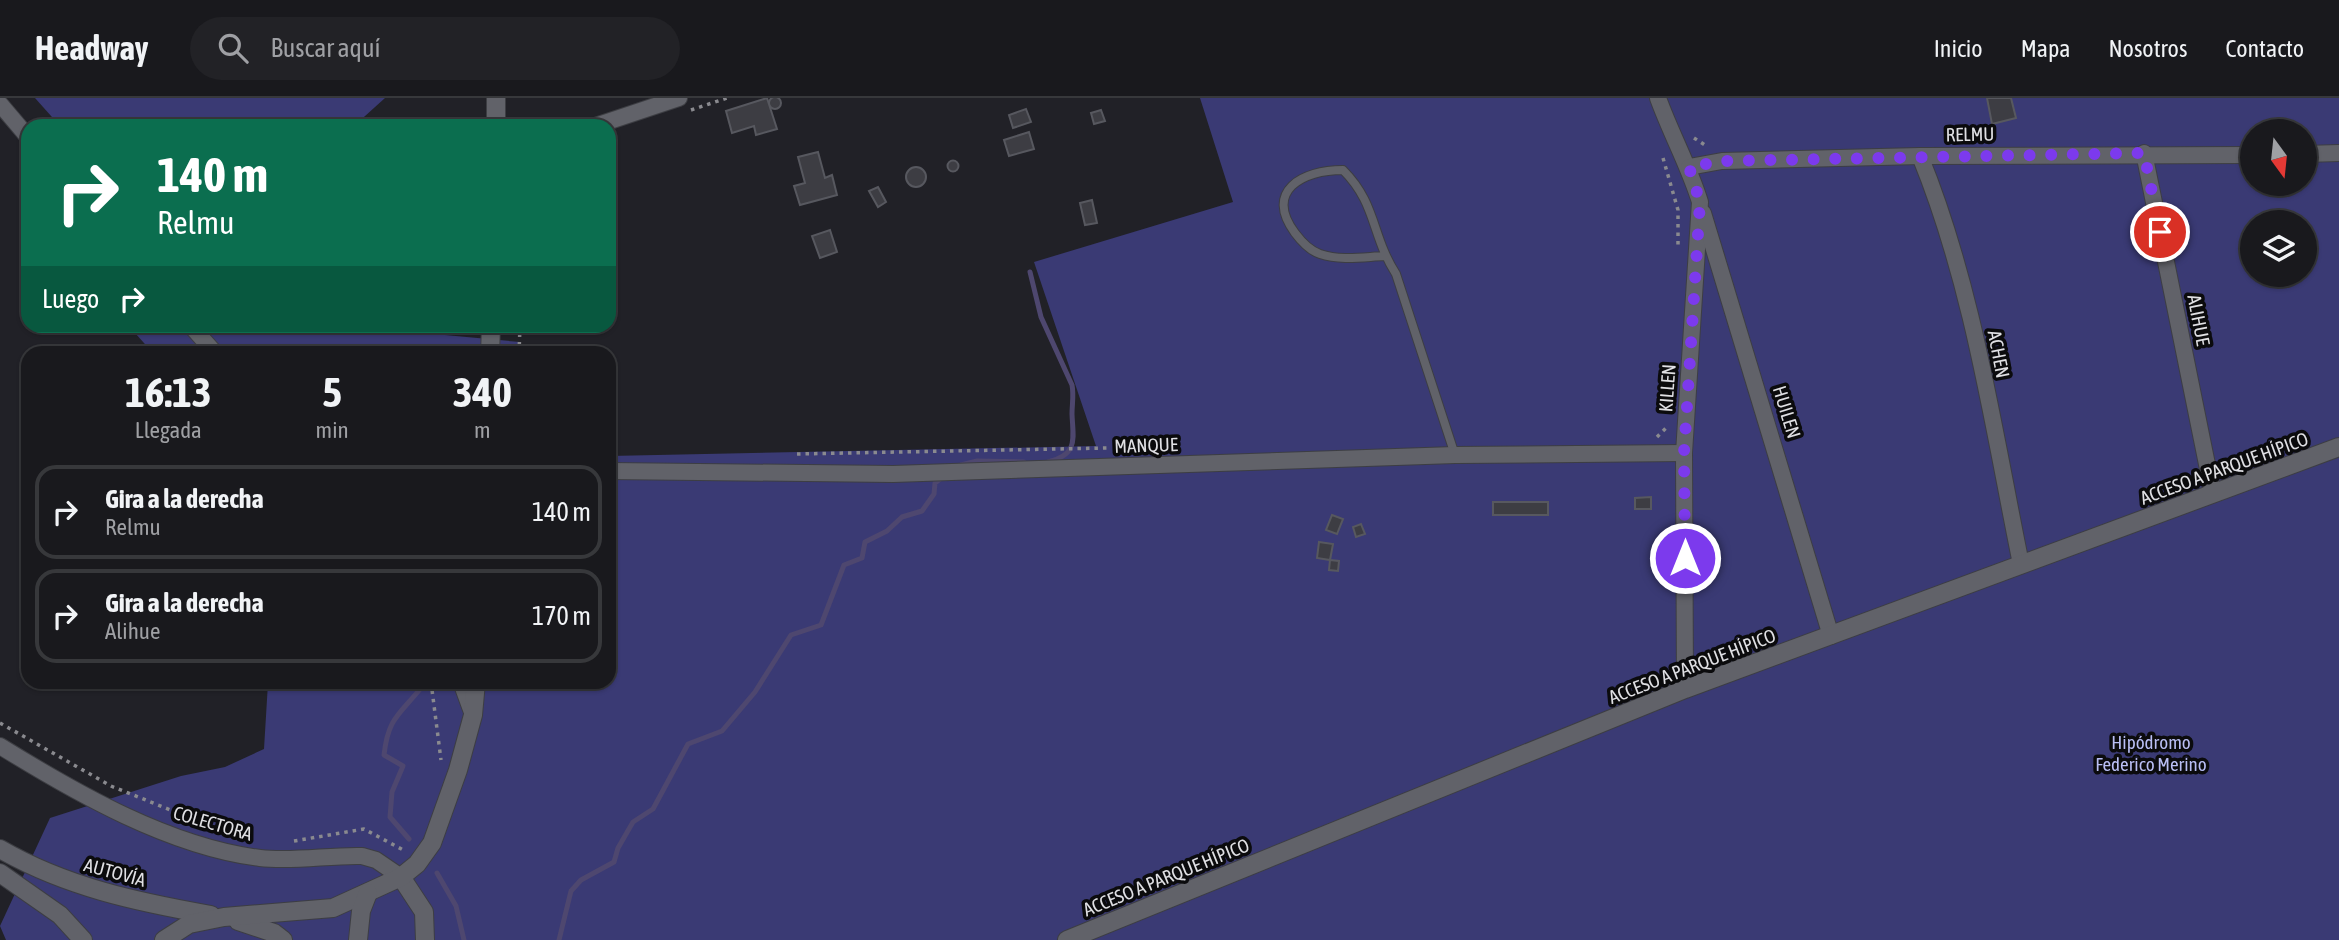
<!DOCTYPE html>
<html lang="es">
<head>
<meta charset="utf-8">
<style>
  :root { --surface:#19191d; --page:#222226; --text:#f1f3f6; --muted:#9fa0a4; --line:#37383b }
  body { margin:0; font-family:"Asap Condensed",sans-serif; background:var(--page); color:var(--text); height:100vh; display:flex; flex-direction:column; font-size:26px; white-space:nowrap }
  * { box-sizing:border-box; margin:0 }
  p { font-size:23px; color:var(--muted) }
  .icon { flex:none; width:38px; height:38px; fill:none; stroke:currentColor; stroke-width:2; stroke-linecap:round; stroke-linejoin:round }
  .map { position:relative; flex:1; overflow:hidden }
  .drawer { position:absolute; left:21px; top:248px; width:595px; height:343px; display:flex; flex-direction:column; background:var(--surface); border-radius:21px; box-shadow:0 2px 5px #0004,0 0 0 2px var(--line) }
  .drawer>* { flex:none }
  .hud { position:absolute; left:21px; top:21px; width:595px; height:214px; border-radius:21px; box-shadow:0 2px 5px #0004,0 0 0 2px var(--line); background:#0b6e4f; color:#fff; overflow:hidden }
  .needle { width:46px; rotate:165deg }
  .fabs { position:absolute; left:2240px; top:21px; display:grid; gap:14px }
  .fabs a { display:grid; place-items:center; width:77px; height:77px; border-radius:50%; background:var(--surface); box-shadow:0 2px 5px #0004,0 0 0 2px var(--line); font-size:35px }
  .pin { position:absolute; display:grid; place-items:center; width:60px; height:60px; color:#fff; margin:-30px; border:4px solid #fff; border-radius:50%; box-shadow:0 2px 7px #0007 }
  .me { position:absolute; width:77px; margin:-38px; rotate:0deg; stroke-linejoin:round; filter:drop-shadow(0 0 5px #0008) }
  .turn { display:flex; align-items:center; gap:24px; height:147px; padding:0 21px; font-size:32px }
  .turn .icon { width:91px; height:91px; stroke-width:2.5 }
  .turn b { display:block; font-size:49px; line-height:60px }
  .then { display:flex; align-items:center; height:66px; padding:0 21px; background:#0003; gap:14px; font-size:26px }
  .eta { display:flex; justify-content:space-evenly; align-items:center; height:119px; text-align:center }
  .eta b { font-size:42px; font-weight:700; line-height:49px }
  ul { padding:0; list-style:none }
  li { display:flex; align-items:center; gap:21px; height:94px; margin:0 14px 10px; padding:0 7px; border:4px solid var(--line); border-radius:21px }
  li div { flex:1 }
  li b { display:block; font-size:26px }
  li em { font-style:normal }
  header { display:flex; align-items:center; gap:42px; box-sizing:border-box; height:98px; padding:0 35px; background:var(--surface); border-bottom:2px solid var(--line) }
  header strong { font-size:33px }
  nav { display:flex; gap:38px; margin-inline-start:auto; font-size:24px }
  .search { width:490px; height:63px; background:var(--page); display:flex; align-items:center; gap:18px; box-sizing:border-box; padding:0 24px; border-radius:38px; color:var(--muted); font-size:26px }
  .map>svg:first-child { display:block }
  .green { fill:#3a3a74; fill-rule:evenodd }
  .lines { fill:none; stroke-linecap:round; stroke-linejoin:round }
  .stream { stroke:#4e476f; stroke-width:5 }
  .building { fill:#3d3d43; stroke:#57585f; stroke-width:2 }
  .service-casing { stroke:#3d3e43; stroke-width:10 }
  .minor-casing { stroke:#3d3e43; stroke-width:18 }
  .tertiary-casing { stroke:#3d3e43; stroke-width:20 }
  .path { stroke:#8a8a8f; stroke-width:3.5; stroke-dasharray:3.5 5; stroke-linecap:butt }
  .service { stroke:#616269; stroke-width:8 }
  .minor { stroke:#616269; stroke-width:16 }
  .tertiary { stroke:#616269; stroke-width:18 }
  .route { stroke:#7c3aed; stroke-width:12; stroke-dasharray:0 21.6 }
  .labels { text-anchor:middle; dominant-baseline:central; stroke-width:7; stroke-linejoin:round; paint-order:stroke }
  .street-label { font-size:19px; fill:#e0e0e4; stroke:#0b0b0d }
  .park-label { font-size:19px; fill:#b9bef4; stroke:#0b0b0d }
</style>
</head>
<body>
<header>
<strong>Headway</strong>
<div class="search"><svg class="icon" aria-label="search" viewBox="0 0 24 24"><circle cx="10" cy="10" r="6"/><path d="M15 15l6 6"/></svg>Buscar aquí</div>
<nav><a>Inicio</a><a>Mapa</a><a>Nosotros</a><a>Contacto</a></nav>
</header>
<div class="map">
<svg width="2339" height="842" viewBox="0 0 2339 842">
  <rect width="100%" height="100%" fill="#212127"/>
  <g class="green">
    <path d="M35 0H385L354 28H60Z"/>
    <path d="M1200 0H2339V842H6L0 828 50 720 181 678 225 669 264 651 268 585 609 584V358L1096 348 1034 164 1233 104ZM2252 33H2305V86H2252ZM2252 124H2305V177H2252Z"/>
    <path d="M146 228H380V231L520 244 521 255H153L135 235Z"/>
  </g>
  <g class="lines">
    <g class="stream">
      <path d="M1030 174 1041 219 1072 287C1074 297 1072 306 1072 316 1073 341 1079 356 1048 364"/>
      <path d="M961 367 977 363 1024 364"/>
      <path d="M409 741 390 719 392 694 403 668 384 657C388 620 399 617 421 590"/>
      <path d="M437 775 456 808 464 842"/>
      <path d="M559 842 571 793 581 782 614 764 618 750 633 724 653 711 688 646 722 633 755 594 791 537 821 527 844 467 862 460 865 444 887 433 902 419 922 413 934 396 935 385 944 378"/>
    </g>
  </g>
  <g class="building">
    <circle cx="775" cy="5" r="6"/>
    <path d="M767 0 777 31 756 37 754 28 732 35 726 13Z"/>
    <path d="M1987 0H2011L2016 20 1992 26Z"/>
    <path d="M1026 11 1031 24 1013 30 1009 17Z"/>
    <path d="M1101 12 1105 23 1094 26 1091 15Z"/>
    <path d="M211 22V25L223 22 224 28H204L203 23Z"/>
    <path d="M1029 34 1034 51 1009 58 1004 42Z"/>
    <path d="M818 54 825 80 832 77 837 97 800 107 794 88 805 85 798 59Z"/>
    <circle cx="953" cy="68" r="5.5"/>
    <circle cx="916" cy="79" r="10"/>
    <path d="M878 89 886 104 878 109 869 93Z"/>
    <path d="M1092 102 1097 125 1085 127 1080 105Z"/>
    <path d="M830 132 837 154 820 160 812 138Z"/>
    <path d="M1651 399V411H1635V400Z"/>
    <rect x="1493" y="404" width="55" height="13"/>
    <path d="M1332 417 1343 421 1337 436 1326 432Z"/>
    <path d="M1361 426 1365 436 1356 439 1353 429Z"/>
    <path d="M1319 444 1333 446 1330 462 1317 460Z"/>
    <path d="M1330 462 1339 463 1338 473 1329 472Z"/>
  </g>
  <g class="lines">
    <g class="service-casing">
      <path id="service" d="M1384 158C1363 159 1341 163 1320 156 1311 153 1301 143 1295 135 1264 93 1302 72 1343 72 1377 106 1371 137 1396 176L1455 357"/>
    </g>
    <g class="minor-casing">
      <g id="minor">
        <path d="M1658 0C1671 36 1689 68 1700 104L1684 355 1685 591"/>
        <path d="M0 6 28 39"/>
        <path d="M595 28 679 0"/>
        <path d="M2144 55 2213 396"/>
        <path d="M2305 56 2339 55"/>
        <path d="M1920 58C1973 188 1993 329 2021 466"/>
        <path d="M1689 69 1722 63 1920 58 2252 57"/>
        <path d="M1703 115 1831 538"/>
        <path d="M191 228 216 256"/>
        <path d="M609 373 893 376 1455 357 1684 355"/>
        <path d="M461 584 473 617"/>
        <path d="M0 648C76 695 170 749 260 760 294 764 329 757 362 758L376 762 401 779"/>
      </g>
    </g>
    <g class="tertiary-casing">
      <g id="tertiary">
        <path d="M496 28V0"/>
        <path d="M490 256 491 228"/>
        <path d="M0 751C66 789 137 804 211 817"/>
        <path d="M0 775 60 817 83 842"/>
        <path d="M401 779 424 814 425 842"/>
        <path d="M238 823 274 835 283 842"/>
        <path d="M164 842 189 826 224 819 333 810 401 779 417 766 432 745 458 672 473 617 476 584"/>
        <path d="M358 842 361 813 368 795"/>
        <path d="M1067 842 1685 591 2339 349"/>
      </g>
    </g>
    <g class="path">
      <path d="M691 12 727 0"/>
      <path d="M1694 40 1708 49"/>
      <path d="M1663 60 1678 112V151"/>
      <path d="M519 256 520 228"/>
      <path d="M1657 339 1669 327"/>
      <path d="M797 356 1107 350"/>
      <path d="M431 584 441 662"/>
      <path d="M0 625 111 688 225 734"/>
      <path d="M294 743 364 731 405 753"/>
    </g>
    <use href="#service" class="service"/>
    <use href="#minor" class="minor"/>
    <use href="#tertiary" class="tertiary"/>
  </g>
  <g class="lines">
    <path class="route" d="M1685 460 1684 355 1700 104 1689 69 1722 63 2144 55 2160 134"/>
  </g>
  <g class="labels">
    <g class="street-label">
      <text transform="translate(1970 36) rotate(-1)">RELMU</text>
      <text transform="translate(2199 222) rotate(79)">ALIHUE</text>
      <text transform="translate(1999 256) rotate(79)">ACHEN</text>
      <text transform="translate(1667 290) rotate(-86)">KILLEN</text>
      <text transform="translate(1787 314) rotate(73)">HUILEN</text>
      <text transform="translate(1146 347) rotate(-2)">MANQUE</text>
      <text transform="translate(2224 370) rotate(-20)">ACCESO A PARQUE HÍPICO</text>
      <text transform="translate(1692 568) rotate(-21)">ACCESO A PARQUE HÍPICO</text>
      <text transform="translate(213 725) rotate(16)">COLECTORA</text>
      <text transform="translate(115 774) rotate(15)">AUTOVÍA</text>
      <text transform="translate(1166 779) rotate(-22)">ACCESO A PARQUE HÍPICO</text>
    </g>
    <g class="park-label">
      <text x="2151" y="644">Hipódromo<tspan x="2151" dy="22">Federico Merino</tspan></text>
    </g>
  </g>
</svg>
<div class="fabs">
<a><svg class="needle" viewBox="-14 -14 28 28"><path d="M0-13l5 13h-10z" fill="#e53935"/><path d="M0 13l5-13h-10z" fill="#9fa0a4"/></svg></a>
<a><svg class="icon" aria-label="layers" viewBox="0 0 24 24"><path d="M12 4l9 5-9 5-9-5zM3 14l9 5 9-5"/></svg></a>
</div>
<div class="pin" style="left:2160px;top:134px;background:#d93025"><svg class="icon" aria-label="arrive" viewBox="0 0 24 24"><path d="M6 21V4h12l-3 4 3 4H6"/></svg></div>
<svg class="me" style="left:1685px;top:460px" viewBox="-20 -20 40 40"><circle r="17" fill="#7c3aed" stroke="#fff" stroke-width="3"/><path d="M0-11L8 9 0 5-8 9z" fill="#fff"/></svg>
<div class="hud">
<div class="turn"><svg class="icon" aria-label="right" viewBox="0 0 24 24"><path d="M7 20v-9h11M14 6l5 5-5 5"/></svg><div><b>140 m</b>Relmu</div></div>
<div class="then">Luego<svg class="icon" aria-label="right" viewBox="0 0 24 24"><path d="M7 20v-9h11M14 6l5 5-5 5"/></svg></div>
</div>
<section class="drawer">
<div class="eta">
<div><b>16:13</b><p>Llegada</p></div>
<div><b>5</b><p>min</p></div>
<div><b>340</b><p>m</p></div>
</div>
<ul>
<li><svg class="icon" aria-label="right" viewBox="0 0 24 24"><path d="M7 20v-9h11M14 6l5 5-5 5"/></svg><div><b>Gira a la derecha</b><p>Relmu</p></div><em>140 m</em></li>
<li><svg class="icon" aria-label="right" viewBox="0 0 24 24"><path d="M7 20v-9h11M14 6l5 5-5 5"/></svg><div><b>Gira a la derecha</b><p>Alihue</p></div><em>170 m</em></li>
</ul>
</section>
</div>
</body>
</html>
